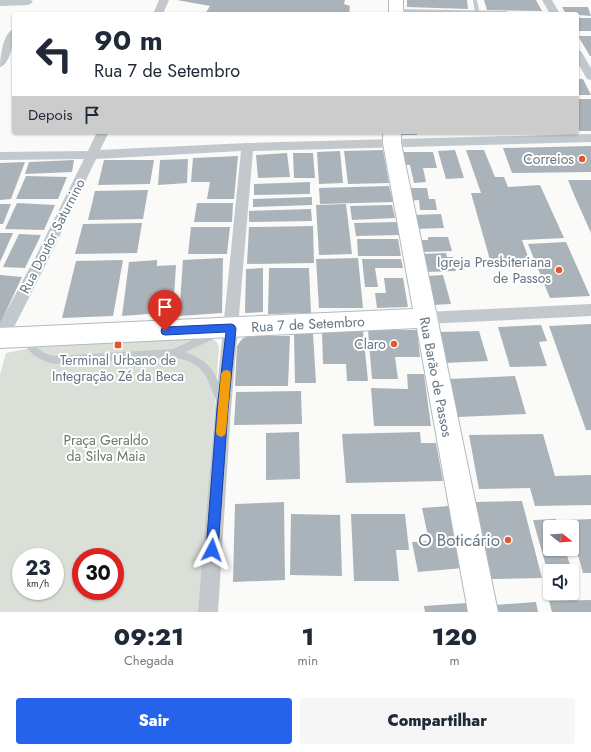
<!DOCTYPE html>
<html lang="pt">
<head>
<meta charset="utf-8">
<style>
  :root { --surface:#fff; --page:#f6f6f7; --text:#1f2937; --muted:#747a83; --accent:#2563eb }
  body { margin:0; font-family:Jost,sans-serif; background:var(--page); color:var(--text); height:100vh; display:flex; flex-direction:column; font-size:15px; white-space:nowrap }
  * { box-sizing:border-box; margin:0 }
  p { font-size:13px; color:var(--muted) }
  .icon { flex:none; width:22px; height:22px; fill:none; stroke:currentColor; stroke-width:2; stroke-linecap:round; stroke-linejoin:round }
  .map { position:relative; height:612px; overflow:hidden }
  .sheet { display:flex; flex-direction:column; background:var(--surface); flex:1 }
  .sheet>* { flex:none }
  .guide { position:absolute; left:12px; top:12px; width:567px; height:122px; border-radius:4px; box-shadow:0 1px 3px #0004; background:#fff; color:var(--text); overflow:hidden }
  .needle { width:26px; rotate:107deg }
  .tools { position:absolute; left:543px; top:520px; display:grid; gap:8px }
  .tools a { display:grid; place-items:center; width:36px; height:36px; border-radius:4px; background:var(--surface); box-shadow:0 1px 3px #0004; font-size:20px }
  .speed { position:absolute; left:12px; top:548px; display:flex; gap:8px; font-size:20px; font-weight:700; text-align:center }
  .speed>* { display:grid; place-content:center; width:52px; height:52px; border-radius:50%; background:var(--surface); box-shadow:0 1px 3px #0004; line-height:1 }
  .speed small { font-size:10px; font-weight:400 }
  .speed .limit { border:6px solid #d22; background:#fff; color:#111 }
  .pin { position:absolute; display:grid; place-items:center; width:34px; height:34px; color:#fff; margin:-41px -17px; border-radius:50% 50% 50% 0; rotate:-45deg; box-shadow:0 0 4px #0007 }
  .pin .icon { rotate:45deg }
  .me { position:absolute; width:44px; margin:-22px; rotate:4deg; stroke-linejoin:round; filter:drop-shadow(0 0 3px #0008) }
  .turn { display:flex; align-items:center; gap:14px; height:84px; padding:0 16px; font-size:18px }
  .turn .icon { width:52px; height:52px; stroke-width:2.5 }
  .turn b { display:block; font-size:28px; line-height:34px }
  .then { display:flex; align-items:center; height:38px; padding:0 16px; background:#0003; gap:8px; font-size:15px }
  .eta { display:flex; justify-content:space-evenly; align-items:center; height:68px; text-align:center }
  .eta b { font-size:24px; font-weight:800; line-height:28px }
  .primary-button { display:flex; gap:8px; margin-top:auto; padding:8px 16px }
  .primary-button a { flex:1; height:46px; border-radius:4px; background:var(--accent); color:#fff; font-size:16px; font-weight:800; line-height:46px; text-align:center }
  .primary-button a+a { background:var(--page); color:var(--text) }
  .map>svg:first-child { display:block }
  .green { fill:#dadfd7; fill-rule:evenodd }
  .building { fill:#aab3b9 }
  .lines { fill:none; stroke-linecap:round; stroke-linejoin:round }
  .secondary-casing { stroke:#b3babf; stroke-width:2 }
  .lane { fill:#c3c8cc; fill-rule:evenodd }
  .street { fill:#c3c8cc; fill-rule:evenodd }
  .secondary { fill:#fff; fill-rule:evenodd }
  .route { fill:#2563eb; stroke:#184099 }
  .slow { fill:#f59e0b }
  .poi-dot { fill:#e4572e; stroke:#fff; stroke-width:1.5 }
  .labels { text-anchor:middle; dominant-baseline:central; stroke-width:4; stroke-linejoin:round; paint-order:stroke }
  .poi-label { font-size:14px; fill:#657683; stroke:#fff; text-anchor:end }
  .street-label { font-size:14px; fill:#657683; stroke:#fff }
  .park-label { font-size:14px; fill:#687a64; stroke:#fff }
  .near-poi-label { font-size:17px; fill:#657683; stroke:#fff; text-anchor:end }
</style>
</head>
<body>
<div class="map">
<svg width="591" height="612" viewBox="0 0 591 612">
  <rect width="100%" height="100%" fill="#fafaf8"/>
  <path class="green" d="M166 338H211L216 341 219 346 200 612H0V375L6 353 47 345ZM21 557H55V591H21ZM81 557H115V591H81Z"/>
  <g class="building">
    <path d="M177 0H345L344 4 350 6 349 14H205L210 6Z"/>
    <path d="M407 0H467L468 9 407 7Z"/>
    <path d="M484 0H536L542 11 487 10Z"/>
    <path d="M562 7H588L591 16 566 14Z"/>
    <rect x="577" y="18" width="14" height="13"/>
    <path d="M578 36H591V56H590Z"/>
    <path d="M577 79H583L591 95H577Z"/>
    <path d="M577 99H591V131H580L577 126Z"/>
    <rect x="399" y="132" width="18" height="3"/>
    <path d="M591 146V172L512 173 503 148Z"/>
    <path d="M383 150 389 183 348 184 344 151Z"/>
    <path d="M455 150 464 178 446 179 438 151Z"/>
    <path d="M466 150H484L495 177H504L508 187 540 185 564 238 522 240 529 259 490 260 471 193H481Z"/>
    <path d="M340 151 343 183 319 184 317 152Z"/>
    <path d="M400 152H433L437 168H423L426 182 414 183 410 165H403Z"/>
    <path d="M287 153 290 177 258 178 256 155Z"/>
    <path d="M293 153H313L315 178H294Z"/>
    <path d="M238 156 234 199H207L210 182H191L193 158Z"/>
    <path d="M188 159 187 183 158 185 160 160Z"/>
    <path d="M74 160 72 172 25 174 29 162Z"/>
    <path d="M104 160H154L150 184 98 185Z"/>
    <path d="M25 162 11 199 0 200V163Z"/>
    <path d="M26 176 67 177 58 199H16Z"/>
    <path d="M568 180H591V233L575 197Z"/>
    <path d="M310 182V194L254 195V184Z"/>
    <path d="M389 186 393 202 320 204 319 188Z"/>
    <path d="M406 188H427L429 199H435L437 210H420L419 200 408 201Z"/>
    <path d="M148 190 143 219 88 220 95 191Z"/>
    <path d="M312 197V205L253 207V199Z"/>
    <path d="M17 203 55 205 44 230 5 229Z"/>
    <path d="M197 203H233L232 222H194Z"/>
    <path d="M0 204H11L3 224H0Z"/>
    <path d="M346 204 352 254 319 255 316 205Z"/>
    <path d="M392 205 395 218 352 220 350 206Z"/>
    <path d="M311 209 312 221 249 222V211Z"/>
    <path d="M441 214 444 228 416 229 413 215Z"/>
    <path d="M397 222 399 235 356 236 354 223Z"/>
    <path d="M142 223 137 253 75 254 83 224Z"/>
    <path d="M313 226 314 263 247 264 249 227Z"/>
    <path d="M191 227H230L227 254H188Z"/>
    <path d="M0 233H13L0 262Z"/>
    <path d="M19 234 41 235 25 268 3 267Z"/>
    <path d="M428 237H448L452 251 423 252 420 240H428Z"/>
    <path d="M357 239H398L401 256H358Z"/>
    <path d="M566 242 590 296 550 298 528 244Z"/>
    <path d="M446 253 447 257H453L456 271 425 272 421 254Z"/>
    <path d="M223 258 222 313 179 316 183 260Z"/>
    <path d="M358 258 363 308H319L316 259Z"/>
    <path d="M362 259H401L403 268H375L378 287H365Z"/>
    <path d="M123 260 113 316 62 318 76 261Z"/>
    <path d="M157 260V266L176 265 173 312 122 316 129 262Z"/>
    <path d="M263 268V312L245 313 246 269Z"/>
    <path d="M269 268H309L311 313 268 314Z"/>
    <path d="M0 275 22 277 0 324Z"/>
    <path d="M443 275 451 304 433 305 426 276Z"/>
    <path d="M384 278H403L408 307 377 308 375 293H386Z"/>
    <path d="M591 324V430H586L549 326Z"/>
    <path d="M541 325 547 341 539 342 547 366 510 367 498 327Z"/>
    <path d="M368 330H417L420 357H395L398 379H372Z"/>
    <path d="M363 331 368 381H347L346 364H323L322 332Z"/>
    <path d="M479 331 488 361 445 363 439 332Z"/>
    <path d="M294 334H313L316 383H295Z"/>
    <path d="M248 336H290L288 386H235L237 346 242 339Z"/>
    <path d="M407 374H424L431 426H374L371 388 408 389Z"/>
    <path d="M515 376 526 414 458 417 449 379Z"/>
    <path d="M301 391 302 424 234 425 236 392Z"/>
    <path d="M299 432 300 479 266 480V433Z"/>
    <path d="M420 432 421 443H436L443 481 346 483 342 434Z"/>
    <path d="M543 434 555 476 591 475V505L535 506 530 488 479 489 469 435Z"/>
    <path d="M522 501 542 578 491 579 475 502Z"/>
    <path d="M284 502 285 580 233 582 235 504Z"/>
    <path d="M449 506 463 568 418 572 412 542 429 541 422 508Z"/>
    <path d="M291 514 340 515 342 576 290 575Z"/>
    <path d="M351 514H405L409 550H396L399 581H354Z"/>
    <path d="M556 519 559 527H550V549H565L572 571H550V573H548L533 520Z"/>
    <path d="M591 519V573H583L572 534V527H570L568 520Z"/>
    <path d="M591 600V612H552L549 601Z"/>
    <path d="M536 602 538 612H495L493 605Z"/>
    <path d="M467 603 469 612H425L424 606Z"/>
  </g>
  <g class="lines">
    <g class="secondary-casing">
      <g id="secondary">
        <rect x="389" y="0" width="14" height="14"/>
        <path d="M383 132H401V143L498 612H468L417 328 0 348V328L413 309 383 143Z"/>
      </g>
    </g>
    <g class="lane">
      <path d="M473 0H477L480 14 475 13Z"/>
      <path d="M217 329 220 330 221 333 220 336 185 352C212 362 216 373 224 399L223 402 220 403 217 402C205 375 207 365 174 357L55 364C38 360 29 354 21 338L22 335 25 334 28 335C35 347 41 354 55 356L173 349Z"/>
    </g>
    <g class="street">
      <path d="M0 0H31L33 2 28 5 0 6Z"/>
      <path d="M159 0H169L163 14H153Z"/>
      <path d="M542 0H552L560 14H550Z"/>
      <path d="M396 9 506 11 511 14H393L391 12 393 10Z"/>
      <path d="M14 29C14 39 11 64 0 67 0 57 3 32 14 29Z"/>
      <path d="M577 50 581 51 591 68V80L587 79 577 62Z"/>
      <path d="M97 132H109L100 150 247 143 591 134V142L253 151 231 409 218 612H198L215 409 241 151 96 159 51 254 6 343 0 345V323L37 254 84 159 0 160V152L88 151Z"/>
      <path d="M591 304V316L425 324 420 323 417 318 420 313 425 312Z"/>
    </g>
    <use href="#secondary" class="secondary"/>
  </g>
  <path class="route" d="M231 324 234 325 236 328 228 409 218 550 217 554 212 556 208 554 206 550 217 409 226 332 165 335 162 334 161 331 162 328 165 327Z"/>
  <path class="slow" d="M226 370 230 371 231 374 226 432 225 435 221 437 217 435 216 432 221 374 223 371Z"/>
  <g class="poi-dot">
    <circle cx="582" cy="159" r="4"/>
    <circle cx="559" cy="270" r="4"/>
    <circle cx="394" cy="344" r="4"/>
    <rect x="114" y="341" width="8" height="8" rx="2"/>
    <circle cx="508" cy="540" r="4"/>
  </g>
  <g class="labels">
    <g class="poi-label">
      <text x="574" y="159">Correios</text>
      <text x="551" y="262">Igreja Presbiteriana<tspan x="551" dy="16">de Passos</tspan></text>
      <text x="386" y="344">Claro</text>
      <text x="118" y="360" text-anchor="middle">Terminal Urbano de<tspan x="118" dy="16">Integração Zé da Beca</tspan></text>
    </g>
    <g class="street-label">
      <text transform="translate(52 236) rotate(-63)">Rua Doutor Saturnino</text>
      <text transform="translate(308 324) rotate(-3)">Rua 7 de Setembro</text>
      <text transform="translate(436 377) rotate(79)">Rua Barão de Passos</text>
    </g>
    <g class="park-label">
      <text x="106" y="440">Praça Geraldo<tspan x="106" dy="16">da Silva Maia</tspan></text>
    </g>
    <g class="near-poi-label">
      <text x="500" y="540">O Boticário</text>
    </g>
  </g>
</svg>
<div class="tools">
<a><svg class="needle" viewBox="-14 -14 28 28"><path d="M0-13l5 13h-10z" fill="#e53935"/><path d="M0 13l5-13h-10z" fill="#747a83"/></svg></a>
<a><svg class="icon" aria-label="sound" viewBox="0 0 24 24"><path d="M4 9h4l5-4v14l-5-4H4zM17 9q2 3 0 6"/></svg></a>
</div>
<div class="speed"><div>23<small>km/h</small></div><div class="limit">30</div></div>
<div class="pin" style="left:165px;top:331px;background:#d93025"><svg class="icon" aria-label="arrive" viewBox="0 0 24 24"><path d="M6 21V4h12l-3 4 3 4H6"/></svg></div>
<svg class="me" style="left:212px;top:550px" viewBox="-20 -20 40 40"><path d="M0-17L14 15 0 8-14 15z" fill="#2563eb" stroke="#fff" stroke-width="4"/></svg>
<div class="guide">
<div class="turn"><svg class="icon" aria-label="left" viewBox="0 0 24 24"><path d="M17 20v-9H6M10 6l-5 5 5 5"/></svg><div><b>90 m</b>Rua 7 de Setembro</div></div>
<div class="then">Depois<svg class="icon" aria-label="arrive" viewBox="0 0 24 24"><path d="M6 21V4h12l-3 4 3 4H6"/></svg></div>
</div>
</div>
<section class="sheet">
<div class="eta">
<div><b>09:21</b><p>Chegada</p></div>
<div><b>1</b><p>min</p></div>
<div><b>120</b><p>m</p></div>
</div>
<div class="primary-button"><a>Sair</a><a>Compartilhar</a></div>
</section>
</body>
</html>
